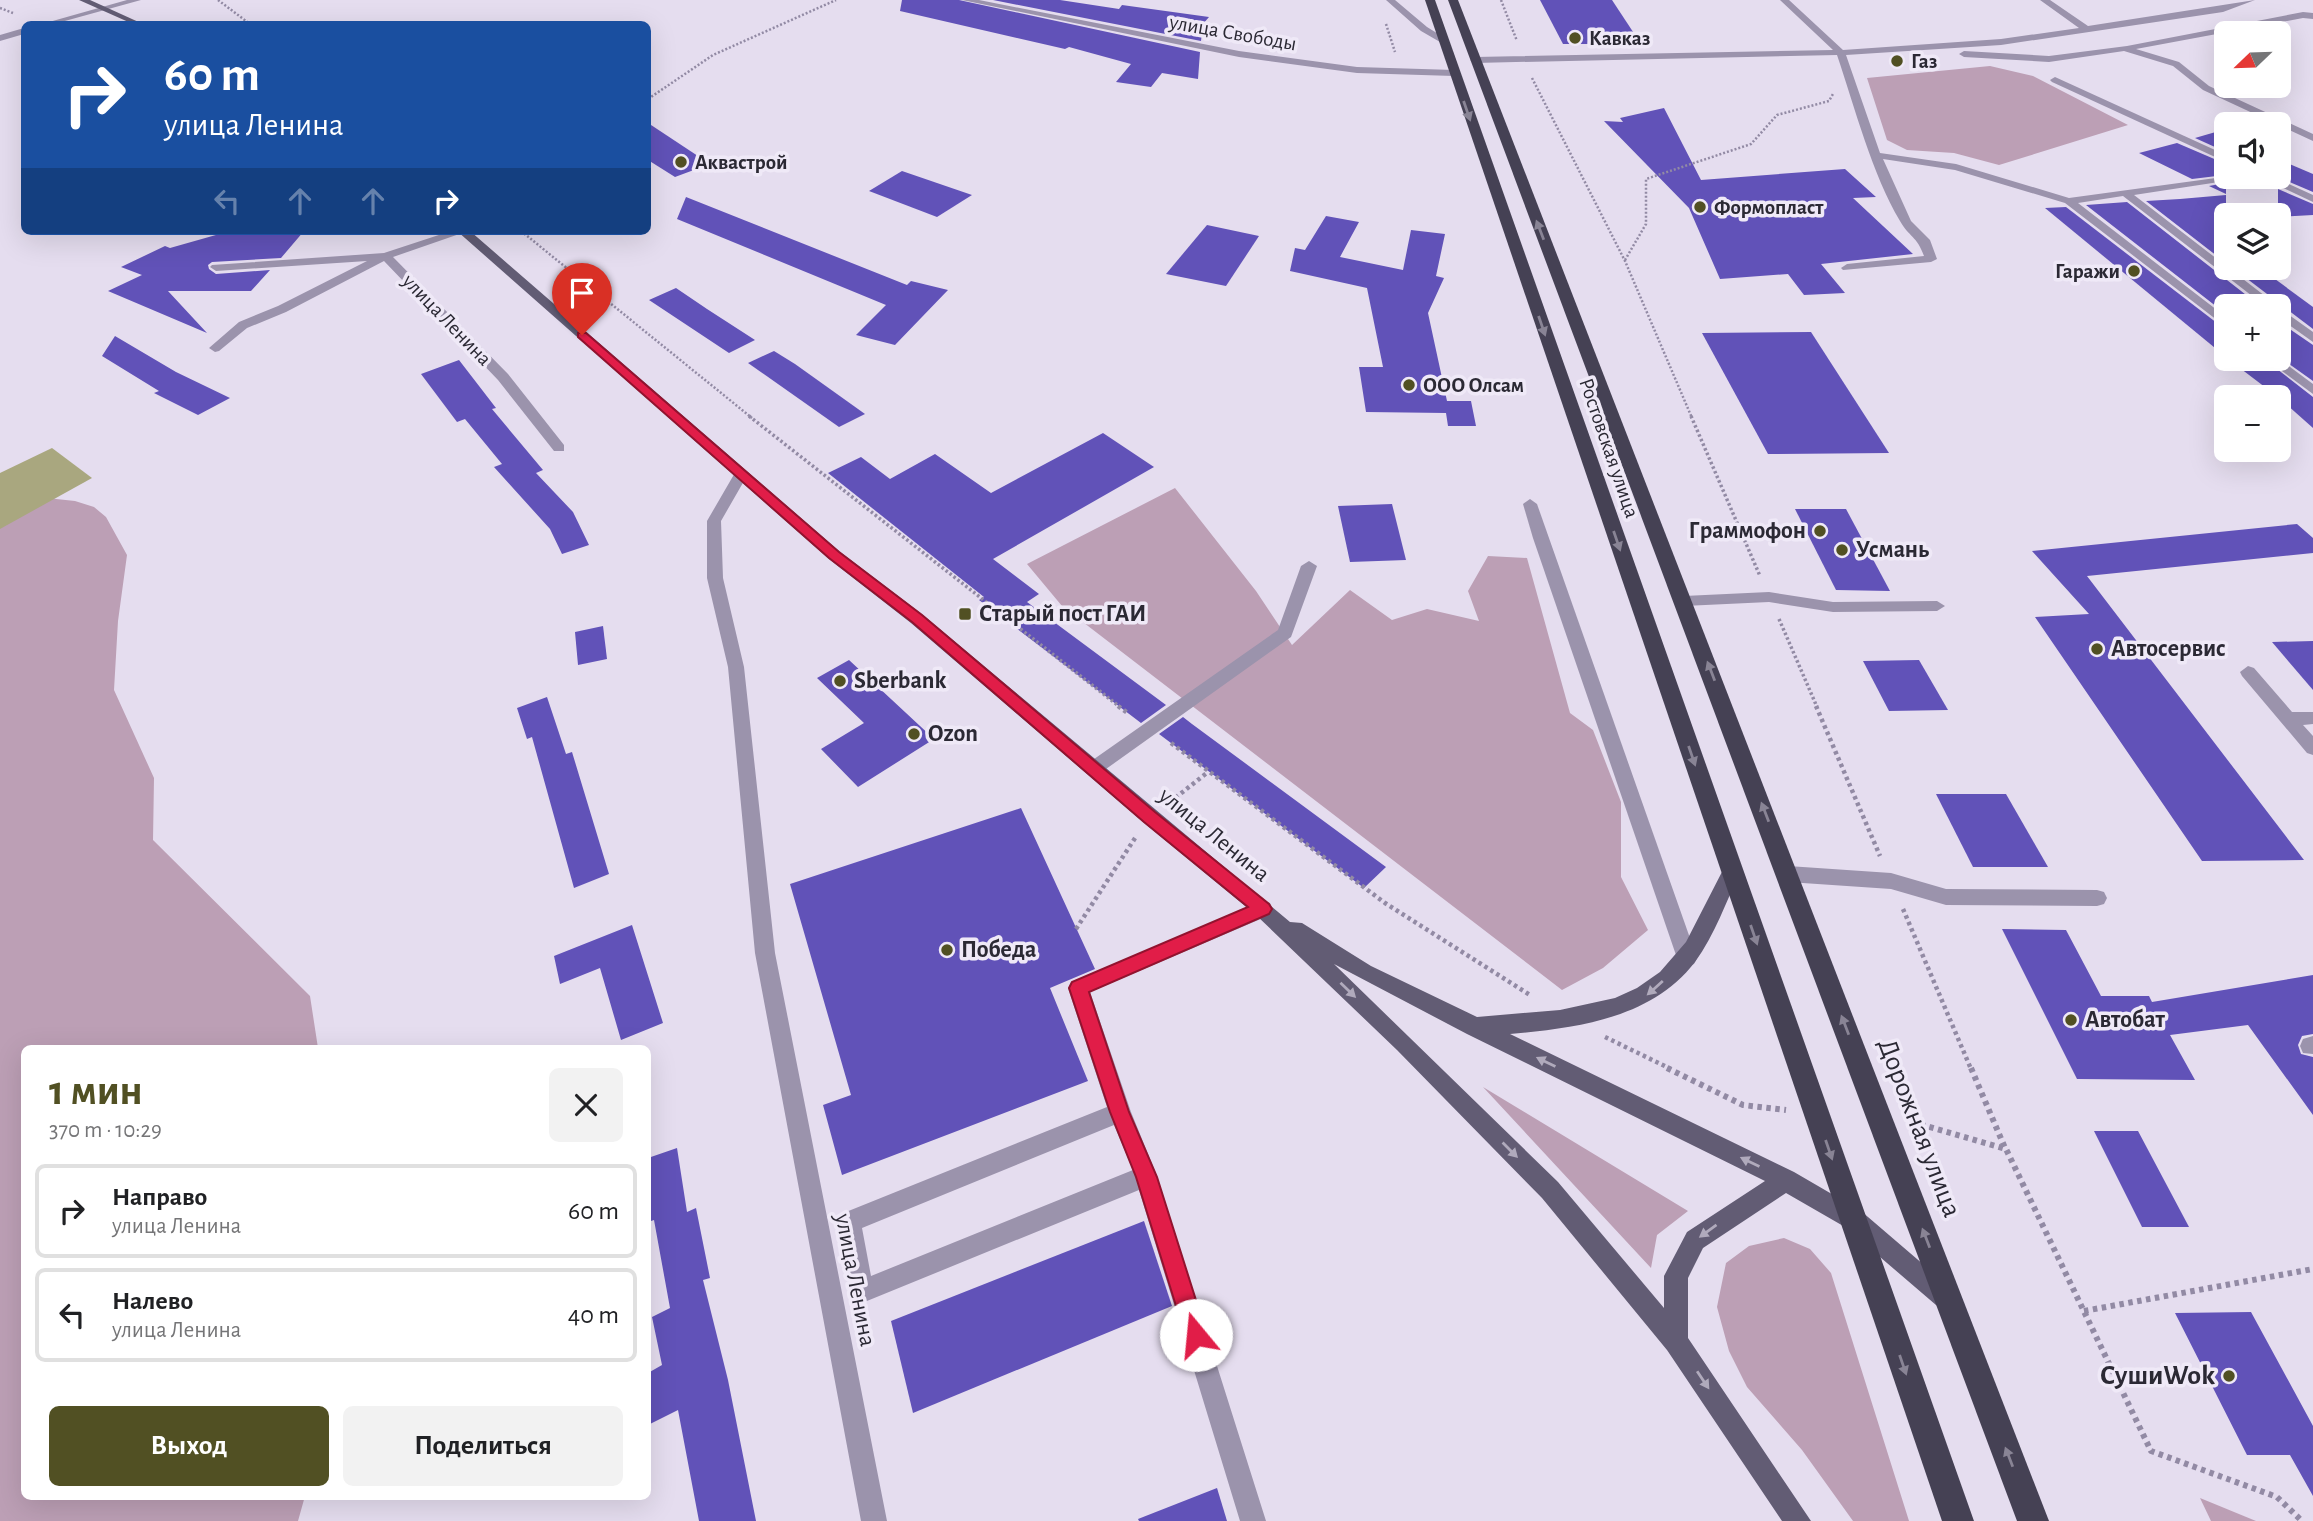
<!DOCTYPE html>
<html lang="ru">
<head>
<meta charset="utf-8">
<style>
  :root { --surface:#fff; --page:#f2f2f2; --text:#202124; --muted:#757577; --line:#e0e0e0; --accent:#515023 }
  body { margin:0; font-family:"Alegreya Sans",sans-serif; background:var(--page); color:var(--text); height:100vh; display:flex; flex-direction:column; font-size:26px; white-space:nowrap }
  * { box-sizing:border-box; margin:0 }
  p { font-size:23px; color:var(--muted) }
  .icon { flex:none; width:38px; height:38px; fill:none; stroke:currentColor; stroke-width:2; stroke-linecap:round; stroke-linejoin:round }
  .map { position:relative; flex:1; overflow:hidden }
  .drawer { position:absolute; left:21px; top:1045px; width:630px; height:455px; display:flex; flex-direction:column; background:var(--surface); border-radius:10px; box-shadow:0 7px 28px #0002 }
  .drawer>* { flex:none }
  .guide { position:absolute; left:21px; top:21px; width:630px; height:214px; border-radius:10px; box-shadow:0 7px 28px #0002; background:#1a4fa0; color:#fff; overflow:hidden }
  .needle { width:46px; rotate:247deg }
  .tools { position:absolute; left:2214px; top:21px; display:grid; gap:14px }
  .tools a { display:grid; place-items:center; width:77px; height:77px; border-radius:10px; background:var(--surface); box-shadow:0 7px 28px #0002; font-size:35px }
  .pin { position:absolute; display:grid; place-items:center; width:60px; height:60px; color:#fff; margin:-72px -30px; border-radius:50% 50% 50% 0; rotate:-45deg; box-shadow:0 0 7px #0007 }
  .pin .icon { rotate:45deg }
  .me { position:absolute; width:77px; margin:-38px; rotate:343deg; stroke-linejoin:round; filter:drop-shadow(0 0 5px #0008) }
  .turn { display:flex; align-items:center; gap:24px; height:147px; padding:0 28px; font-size:32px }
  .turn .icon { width:91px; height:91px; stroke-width:2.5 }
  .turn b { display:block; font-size:49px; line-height:60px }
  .lanes { display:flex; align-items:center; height:66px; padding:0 28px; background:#0003; justify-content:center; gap:35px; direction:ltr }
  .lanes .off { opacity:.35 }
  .round { display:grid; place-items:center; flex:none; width:74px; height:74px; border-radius:10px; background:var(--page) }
  .overview { display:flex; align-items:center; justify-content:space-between; height:119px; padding:0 28px }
  h1 { font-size:42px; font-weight:700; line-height:52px; color:var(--accent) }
  .action { display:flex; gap:14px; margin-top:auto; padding:14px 28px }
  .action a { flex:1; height:80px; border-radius:10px; background:var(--accent); color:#fff; font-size:28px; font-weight:700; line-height:80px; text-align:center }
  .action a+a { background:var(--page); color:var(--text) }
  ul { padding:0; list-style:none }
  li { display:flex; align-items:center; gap:21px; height:94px; margin:0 14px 10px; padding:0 14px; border:4px solid var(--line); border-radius:10px }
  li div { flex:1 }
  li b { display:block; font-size:26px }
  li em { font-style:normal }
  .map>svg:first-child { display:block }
  .green { fill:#bc9fb5 }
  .water { fill:#a9a77f }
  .building { fill:#6152b8 }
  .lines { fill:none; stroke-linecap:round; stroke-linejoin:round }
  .path-far3 { stroke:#928aa4; stroke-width:2.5; stroke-dasharray:2 2; stroke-linecap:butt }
  .path-far2 { stroke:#928aa4; stroke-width:3.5; stroke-dasharray:2.5 2.5; stroke-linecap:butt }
  .path-far1 { stroke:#928aa4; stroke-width:4.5; stroke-dasharray:3.5 3.5; stroke-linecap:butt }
  .path { stroke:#928aa4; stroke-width:6; stroke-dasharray:4.5 4.5; stroke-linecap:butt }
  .minor { fill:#9b93ac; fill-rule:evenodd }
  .major { fill:#625c74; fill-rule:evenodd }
  .highway { fill:#454154; fill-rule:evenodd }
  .oneway { fill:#898495 }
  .oneway2 { fill:#b0aabc }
  .route { fill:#e11d48; stroke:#92132f; stroke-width:2 }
  .poi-dot { fill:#515023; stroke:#efe9f7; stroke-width:2.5 }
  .labels { text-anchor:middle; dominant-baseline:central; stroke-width:7; stroke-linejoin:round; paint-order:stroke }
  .far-street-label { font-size:21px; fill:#2b2934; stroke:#efe9f7 }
  .far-poi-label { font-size:21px; font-weight:bold; fill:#2b2934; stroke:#efe9f7; text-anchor:start }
  .poi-label { font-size:24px; font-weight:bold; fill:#2b2934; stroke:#efe9f7; text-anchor:start }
  .street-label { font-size:24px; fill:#2b2934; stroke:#efe9f7 }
  .near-street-label { font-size:28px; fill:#2b2934; stroke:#efe9f7 }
  .near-poi-label { font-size:28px; font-weight:bold; fill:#2b2934; stroke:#efe9f7; text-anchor:end }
</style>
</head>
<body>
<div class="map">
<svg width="2313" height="1521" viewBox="0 0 2313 1521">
  <rect width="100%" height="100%" fill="#e5ddef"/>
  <g class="green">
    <path d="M1990 66 2033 76 2128 125 1999 165 1954 153 1907 150 1887 140 1867 78Z"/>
    <path d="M1175 488 1256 591 1292 645 1350 590 1392 620 1427 609 1479 621 1468 591 1488 556 1527 558 1570 713 1593 730 1621 802V877L1648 930 1603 968 1562 990 1062 606 1027 564Z"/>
    <path d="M0 493 75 501 94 507 106 517 127 555 118 621 114 690 154 778 153 840 310 996 318 1048H24V1496H305L298 1521H0Z"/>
    <path d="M1483 1087 1688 1211 1657 1235 1651 1268Z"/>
    <path d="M1784 1238 1810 1249 1831 1273 1909 1521H1853L1802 1450 1747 1387 1729 1351 1717 1307 1726 1263 1749 1246Z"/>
    <path d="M2200 1498 2256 1521H2211Z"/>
  </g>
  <path class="water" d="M52 448 92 478 0 529V473Z"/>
  <g class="building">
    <path d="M902 0H959L1200 52 1198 79 1162 73 1151 87 1116 82 1131 64 1069 47 1065 49 900 11Z"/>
    <path d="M993 0H1060L1119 9 1122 5 1209 17 1203 24 1201 41Z"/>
    <path d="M1540 0H1612L1641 44H1563Z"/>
    <path d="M1664 108 1701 180 1845 169 1876 197 1853 198 1913 254 1821 264 1845 293 1804 295 1788 274 1720 279 1689 208 1604 121 1623 122 1620 118Z"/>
    <path d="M648 123 710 164 675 177 648 160Z"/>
    <path d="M2226 129V152L2195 138Z"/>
    <path d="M2177 143 2226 164V194L2209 186 2225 183V175L2192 179 2139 153Z"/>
    <path d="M2278 159 2313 174V192L2278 177Z"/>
    <path d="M902 171 972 195 937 217 869 191Z"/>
    <path d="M2278 189 2313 204V215L2278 217Z"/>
    <path d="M2226 195V263L2146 201 2180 199Z"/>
    <path d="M686 197 907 285 911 281 948 290 895 345 856 335 886 305 677 219Z"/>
    <path d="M2127 202 2259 305 2226 306V314L2086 205Z"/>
    <path d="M2066 207 2226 330V357L2045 208Z"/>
    <path d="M1326 216 1359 222 1340 257 1403 270 1411 230 1445 234 1436 276 1444 278 1428 313 1447 401H1471L1476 426H1448L1446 413 1366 412 1359 367H1383L1367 288 1290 271 1295 248 1305 250Z"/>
    <path d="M1207 225 1259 236 1226 286 1166 274Z"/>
    <path d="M230 231H304L281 258 212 262 208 265 209 269 216 274 270 270 251 291H168L207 333 108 291 142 275 121 267 165 246 170 248Z"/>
    <path d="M2233 268H2260L2313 307V329Z"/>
    <path d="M676 288 707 309 755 340 729 353 649 300Z"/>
    <path d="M2278 321 2313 345V381L2278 356Z"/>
    <path d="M1811 332 1889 453 1768 454 1702 333Z"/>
    <path d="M115 336 176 372 230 398 198 415 154 393 159 391 102 356Z"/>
    <path d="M774 351 795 364 865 414 839 427 748 363Z"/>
    <path d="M2228 359H2264L2313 397V428L2278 397Z"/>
    <path d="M459 360 496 408 492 409 543 470 536 473 573 512 589 545 562 554 550 529 494 467 502 464 465 419 457 422 421 374Z"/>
    <path d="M1103 433 1154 467 993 559 1039 594 1027 602 1166 705 1141 723 979 600 984 597 828 473 861 457 890 479 935 454 991 493Z"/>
    <path d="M1392 504 1406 560 1350 562 1338 506Z"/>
    <path d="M1795 509H1846L1890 591 1836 590Z"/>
    <path d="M2297 524 2313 538V553L2087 576 2304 860 2202 861 2035 617 2089 614 2032 551Z"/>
    <path d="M603 626 607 659 578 665 575 632Z"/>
    <path d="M2313 641V690L2272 642Z"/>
    <path d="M849 660 934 739 858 787 821 749 864 723 817 678Z"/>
    <path d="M1919 660 1948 710 1889 711 1863 661Z"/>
    <path d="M547 697 566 754 572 752 609 874 574 888 532 737 527 739 517 708Z"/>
    <path d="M1183 717 1192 724 1386 867 1364 888 1159 734Z"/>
    <path d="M1936 794H2006L2048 867H1973Z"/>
    <path d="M1021 808 1095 969 1050 988 1088 1081 842 1175 823 1105 851 1095 790 884Z"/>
    <path d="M632 925 663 1023 621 1040 600 968 560 984 554 956Z"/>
    <path d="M2002 929 2066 930 2101 996H2149L2152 1002 2313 975V1034L2302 1036 2298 1045 2301 1054 2313 1057V1115L2248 1025 2170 1035 2195 1080 2077 1079Z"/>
    <path d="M2094 1131H2138L2189 1227H2142Z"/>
    <path d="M677 1148 687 1212 696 1208 710 1278 703 1280 728 1380 756 1521H699L678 1410 648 1425V1373L662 1365 652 1317 670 1308 654 1220 648 1222V1158Z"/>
    <path d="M1144 1221 1172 1306 913 1413 891 1321Z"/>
    <path d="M2251 1312 2313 1426V1496L2290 1455H2247L2175 1313Z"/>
    <path d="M1217 1488 1227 1521H1139L1138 1519Z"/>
  </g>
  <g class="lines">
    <g class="path-far3">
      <path d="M218 0 250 24"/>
      <path d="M1501 0 1517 41"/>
      <path d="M0 8 13 13"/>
      <path d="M1386 24 1395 52"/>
      <path d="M1532 78 1625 261 1692 418"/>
      <path d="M648 99 713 55 836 0"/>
      <path d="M521 231 752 418"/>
      <path d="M1625 260 1646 224V179L1751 144 1777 115 1829 101 1833 94"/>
    </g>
    <g class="path-far2">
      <path d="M749 416 1120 707"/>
      <path d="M1691 416 1760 576"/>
      <path d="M1779 619 1817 707"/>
    </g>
    <g class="path-far1">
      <path d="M1118 706 1129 714"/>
      <path d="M1816 706 1880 856"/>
      <path d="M1171 743 1385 903 1530 995"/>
      <path d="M1170 802 1208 772"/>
      <path d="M1903 909 1971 1069"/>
      <path d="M1076 929 1137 835"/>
      <path d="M1605 1037 1671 1069"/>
    </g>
    <g class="path">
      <path d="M1667 1068 1743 1105 1786 1110"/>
      <path d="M1971 1068 2005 1148"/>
      <path d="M1912 1122 2006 1149 2151 1451 2277 1497 2302 1521"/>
      <path d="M2084 1311 2313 1269"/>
    </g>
    <g class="minor">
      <path d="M127 0H141L54 24H42Z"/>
      <path d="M962 0H979L1239 51 1357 67 1454 70 1459 73 1454 76 1357 73 1239 57Z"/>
      <path d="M1386 0H1395L1427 27 1448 40 1440 42 1421 31Z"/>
      <path d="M1780 0H1789L1843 50 2001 39 2079 28 2040 0H2050L2088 26 2255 0 2223 12 2001 45 1846 55 1880 153 1956 164 2069 198 2223 177V181L2219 182 2134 195 2278 306H2265L2123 196 2078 203 2226 317V327L2065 203 1955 170 1883 159 1911 221 1930 240 1937 259 1931 262 1843 270 1841 268 1847 264 1924 256C1917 236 1909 237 1900 221 1872 174 1855 108 1837 55L1475 63 1470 60 1475 57 1833 50Z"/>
      <path d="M2303 12 2313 13V19L2303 18 2136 49 2179 62 2209 86 2313 134V141L2203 90 2173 66 2124 51 2049 62 1964 57 1959 54 1964 51 2049 56 2127 46Z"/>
      <path d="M24 28V34L0 41V35Z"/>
      <path d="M2055 77 2226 155V162L2052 82 2050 80Z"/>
      <path d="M2260 177H2273L2313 195V202Z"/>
      <path d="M451 231H468L393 257 508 374 564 445V451H554L498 380 384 261 286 312 247 328 219 351 215 352 209 348 239 322 278 306 367 261 216 271 210 267 212 265 384 253Z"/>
      <path d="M2278 307 2313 332V342L2278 317Z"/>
      <path d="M2278 358 2313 384V394L2266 359Z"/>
      <path d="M741 470 748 474 721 521 723 578 744 667 775 953 887 1521H861L755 953 728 667 707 578V521L736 471Z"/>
      <path d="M1530 499 1537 504 1697 958 1694 964 1687 967 1680 964 1677 958 1533 538 1523 504Z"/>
      <path d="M1309 561 1317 566 1291 637 1099 774H1087L1084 769 1087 764 1278 630 1301 566Z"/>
      <path d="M1769 592 1833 602 1937 601 1945 606 1937 611 1833 612 1769 602 1684 606 1676 601 1684 596Z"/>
      <path d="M2248 666 2254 668 2292 712H2313V724L2303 725 2313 736V755L2307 753 2242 676 2240 672Z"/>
      <path d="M1788 866 1891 873 1946 889 2097 890 2104 892 2107 898 2104 904 2097 906 1946 905 1891 889 1788 882 1781 879 1779 874 1781 869Z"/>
      <path d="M1263 901 1270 903 1273 909 1270 915 1090 992 1131 1112 1157 1176 1266 1521H1240L1139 1190 862 1303 854 1299 850 1291 838 1222 841 1214 1107 1107 1068 988 1071 982ZM1114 1125 1133 1170 871 1276 862 1228Z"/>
      <path d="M2313 1036V1054L2303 1053 2300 1046 2303 1039Z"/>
    </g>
    <g class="major">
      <path d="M79 0H90L143 24H133Z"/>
      <path d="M457 231H470L839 551 923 615 1290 922 1302 923 1371 966 1477 1017 1560 1010 1615 998 1637 988 1660 972 1686 942 1725 866 1732 863 1739 866 1741 871C1726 901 1715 935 1695 962 1651 1019 1576 1028 1510 1034L1794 1172 1861 1211 1952 1289 1956 1297 1952 1305 1944 1309 1936 1305 1845 1227 1786 1193 1703 1248 1688 1278V1338L1811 1521H1782L1667 1350 1542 1198 1397 1050 1256 915 1143 822 911 623 829 559ZM1334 964 1467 1034 1765 1181 1687 1232 1664 1276V1308L1558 1182Z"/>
    </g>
    <g class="highway">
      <path d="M1425 0H1435L1974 1521H1942Z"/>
      <path d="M1448 0H1458L2049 1521H2017Z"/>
    </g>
  </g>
  <defs><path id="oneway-solid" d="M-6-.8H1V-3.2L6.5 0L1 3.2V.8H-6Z" transform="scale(1.75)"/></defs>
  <g class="oneway">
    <use href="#oneway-solid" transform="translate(1467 111) rotate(71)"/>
    <use href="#oneway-solid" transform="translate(1540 230) rotate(-111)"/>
    <use href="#oneway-solid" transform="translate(1542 326) rotate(71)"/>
    <use href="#oneway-solid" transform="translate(1617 541) rotate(71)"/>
    <use href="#oneway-solid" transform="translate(1711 671) rotate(-111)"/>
    <use href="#oneway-solid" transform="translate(1692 756) rotate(71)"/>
    <use href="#oneway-solid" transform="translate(1765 812) rotate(-111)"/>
    <use href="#oneway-solid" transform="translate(1754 935) rotate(71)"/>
    <use href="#oneway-solid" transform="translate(1845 1025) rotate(-111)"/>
    <use href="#oneway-solid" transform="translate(1829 1150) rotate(71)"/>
    <use href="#oneway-solid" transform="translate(1926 1238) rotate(-111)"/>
    <use href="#oneway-solid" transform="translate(1903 1365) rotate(71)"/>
    <use href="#oneway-solid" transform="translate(2009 1457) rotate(-111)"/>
  </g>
  <g class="oneway2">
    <use href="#oneway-solid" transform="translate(1655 988) rotate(138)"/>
    <use href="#oneway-solid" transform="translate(1348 990) rotate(44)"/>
    <use href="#oneway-solid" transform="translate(1546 1062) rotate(-154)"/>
    <use href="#oneway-solid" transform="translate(1510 1150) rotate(45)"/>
    <use href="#oneway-solid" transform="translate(1750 1162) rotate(-154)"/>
    <use href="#oneway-solid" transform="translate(1708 1231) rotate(144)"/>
    <use href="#oneway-solid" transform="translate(1703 1380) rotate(56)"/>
  </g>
  <path class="route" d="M578 333H586L839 552 922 615 1155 812 1269 904 1272 909 1269 914 1089 992 1129 1112 1157 1177 1207 1335 1204 1343 1196 1346 1188 1343 1185 1335 1136 1177 1110 1112 1069 988 1072 982 1248 907 1144 822 912 622 829 558 578 337Z"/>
  <g class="poi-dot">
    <circle cx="1575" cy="38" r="7"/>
    <circle cx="1897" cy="61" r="7"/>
    <circle cx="681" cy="162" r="7"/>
    <circle cx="1700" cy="207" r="7"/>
    <circle cx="2134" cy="271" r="7"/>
    <circle cx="1409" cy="385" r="7"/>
    <circle cx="1820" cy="531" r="7"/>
    <circle cx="1842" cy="550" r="7"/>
    <rect x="958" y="607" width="14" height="14" rx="3.5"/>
    <circle cx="2097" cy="649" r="7"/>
    <circle cx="840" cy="681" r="7"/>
    <circle cx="914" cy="734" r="7"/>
    <circle cx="947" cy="950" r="7"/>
    <circle cx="2071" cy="1020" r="7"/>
    <circle cx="2229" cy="1376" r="7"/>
  </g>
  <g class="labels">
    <g class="far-street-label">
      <text transform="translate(1233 33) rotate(10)">улица Свободы</text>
      <text transform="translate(447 320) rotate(46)">улица Ленина</text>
      <text transform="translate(1609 448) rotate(71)">Ростовская улица</text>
    </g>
    <g class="far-poi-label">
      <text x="1589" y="38">Кавказ</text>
      <text x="1911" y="61">Газ</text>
      <text x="695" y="162">Аквастрой</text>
      <text x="1714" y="207">Формопласт</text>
      <text x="2120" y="271" text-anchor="end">Гаражи</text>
      <text x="1423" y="385">ООО Олсам</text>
    </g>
    <g class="poi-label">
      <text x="1806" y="531" text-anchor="end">Граммофон</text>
      <text x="1856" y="550">Усмань</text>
      <text x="979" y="614">Старый пост ГАИ</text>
      <text x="2111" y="649">Автосервис</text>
      <text x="854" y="681">Sberbank</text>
      <text x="928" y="734">Ozon</text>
      <text x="961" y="950">Победа</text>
      <text x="2085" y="1020">Автобат</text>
    </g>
    <g class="street-label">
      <text transform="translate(1214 835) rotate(39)">улица Ленина</text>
      <text transform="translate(855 1280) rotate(79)">улица Ленина</text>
    </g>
    <g class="near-street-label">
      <text transform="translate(1919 1128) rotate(69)">Дорожная улица</text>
    </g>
    <g class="near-poi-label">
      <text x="2215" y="1376">CушиWok</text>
    </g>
  </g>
</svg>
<div class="tools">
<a><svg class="needle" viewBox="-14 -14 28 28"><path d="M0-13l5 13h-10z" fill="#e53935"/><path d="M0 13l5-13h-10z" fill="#757577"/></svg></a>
<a><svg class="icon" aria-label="sound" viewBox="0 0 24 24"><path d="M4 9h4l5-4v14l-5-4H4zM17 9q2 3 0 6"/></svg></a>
<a><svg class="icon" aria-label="layers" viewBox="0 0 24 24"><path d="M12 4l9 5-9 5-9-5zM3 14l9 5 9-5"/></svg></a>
<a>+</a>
<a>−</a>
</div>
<div class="pin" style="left:582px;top:335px;background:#d93025"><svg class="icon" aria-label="arrive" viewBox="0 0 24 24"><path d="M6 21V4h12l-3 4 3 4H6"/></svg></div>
<svg class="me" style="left:1196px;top:1335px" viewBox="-20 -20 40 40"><circle r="19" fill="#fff"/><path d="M0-13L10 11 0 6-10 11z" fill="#e11d48"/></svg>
<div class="guide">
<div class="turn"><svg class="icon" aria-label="right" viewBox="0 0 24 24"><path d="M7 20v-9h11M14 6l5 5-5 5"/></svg><div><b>60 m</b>улица Ленина</div></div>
<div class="lanes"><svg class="icon off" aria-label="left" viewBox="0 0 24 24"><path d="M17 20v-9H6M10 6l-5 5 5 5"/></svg><svg class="icon off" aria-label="ahead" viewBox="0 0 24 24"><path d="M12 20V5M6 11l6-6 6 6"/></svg><svg class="icon off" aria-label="ahead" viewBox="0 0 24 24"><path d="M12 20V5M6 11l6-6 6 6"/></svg><svg class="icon" aria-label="right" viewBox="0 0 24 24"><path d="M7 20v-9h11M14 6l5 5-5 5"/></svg></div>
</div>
<section class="drawer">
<div class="overview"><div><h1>1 мин</h1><p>370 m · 10:29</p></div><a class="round"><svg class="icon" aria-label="close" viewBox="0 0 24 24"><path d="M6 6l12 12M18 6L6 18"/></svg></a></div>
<ul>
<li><svg class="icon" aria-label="right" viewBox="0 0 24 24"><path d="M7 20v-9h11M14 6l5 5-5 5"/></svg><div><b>Направо</b><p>улица Ленина</p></div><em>60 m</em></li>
<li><svg class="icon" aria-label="left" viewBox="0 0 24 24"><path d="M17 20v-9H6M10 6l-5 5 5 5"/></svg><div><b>Налево</b><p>улица Ленина</p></div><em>40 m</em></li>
</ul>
<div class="action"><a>Выход</a><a>Поделиться</a></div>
</section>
</div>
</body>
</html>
